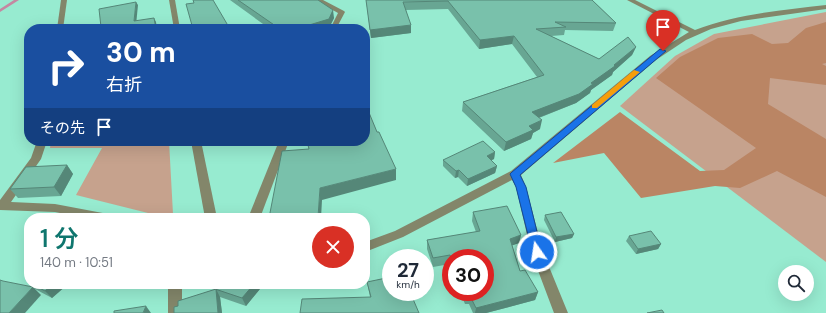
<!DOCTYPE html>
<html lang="ja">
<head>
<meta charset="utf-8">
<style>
  :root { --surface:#fff; --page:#f2f2f3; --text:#1f2937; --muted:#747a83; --accent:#0f766e }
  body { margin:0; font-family:"DM Sans","Noto Sans JP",sans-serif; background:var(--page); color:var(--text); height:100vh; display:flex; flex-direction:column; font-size:15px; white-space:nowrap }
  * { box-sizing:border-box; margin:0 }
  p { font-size:13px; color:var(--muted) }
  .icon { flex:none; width:22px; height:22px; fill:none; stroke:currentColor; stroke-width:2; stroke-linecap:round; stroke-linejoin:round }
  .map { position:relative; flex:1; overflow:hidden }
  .drawer { position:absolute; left:24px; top:213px; width:346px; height:76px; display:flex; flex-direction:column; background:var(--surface); border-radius:16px; box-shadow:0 4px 16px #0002 }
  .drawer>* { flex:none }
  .banner { position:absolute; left:24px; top:24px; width:346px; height:122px; border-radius:16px; box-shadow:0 4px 16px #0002; background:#1a4fa0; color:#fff; overflow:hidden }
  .controls { position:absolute; left:778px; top:265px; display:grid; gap:8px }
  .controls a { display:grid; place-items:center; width:36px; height:36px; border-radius:50%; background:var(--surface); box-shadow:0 4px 16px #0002; font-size:20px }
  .speed { position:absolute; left:382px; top:249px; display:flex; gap:8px; font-size:20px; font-weight:700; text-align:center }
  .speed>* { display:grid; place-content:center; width:52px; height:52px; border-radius:50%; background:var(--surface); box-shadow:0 4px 16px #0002; line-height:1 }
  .speed small { font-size:10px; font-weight:400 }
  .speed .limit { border:6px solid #d22; background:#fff; color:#111 }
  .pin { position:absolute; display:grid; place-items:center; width:34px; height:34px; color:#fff; margin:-41px -17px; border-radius:50% 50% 50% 0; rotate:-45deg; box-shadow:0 0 4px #0007 }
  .pin .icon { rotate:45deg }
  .me { position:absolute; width:44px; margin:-22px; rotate:347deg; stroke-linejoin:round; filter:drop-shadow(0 0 3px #0008) }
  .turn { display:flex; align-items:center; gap:14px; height:84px; padding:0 16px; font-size:18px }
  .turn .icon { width:52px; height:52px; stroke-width:2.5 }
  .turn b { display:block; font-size:28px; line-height:34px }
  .then { display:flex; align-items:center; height:38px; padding:0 16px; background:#0003; gap:8px; font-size:15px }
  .round { display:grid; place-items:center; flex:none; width:42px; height:42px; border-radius:21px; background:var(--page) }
  .head { display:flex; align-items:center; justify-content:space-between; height:68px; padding:0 16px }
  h1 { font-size:24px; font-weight:600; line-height:30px; color:var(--accent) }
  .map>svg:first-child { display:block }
  .green { fill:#c6a28d }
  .forest { fill:#ba8564 }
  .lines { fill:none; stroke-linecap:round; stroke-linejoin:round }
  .stream { fill:#c488a1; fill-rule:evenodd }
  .minor { fill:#83866a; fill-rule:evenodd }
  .wall { fill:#68a693 }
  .shaded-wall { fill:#558778 }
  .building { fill:#79c1ab; stroke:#558778 }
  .route { fill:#1a73e8; stroke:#114b97 }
  .slow { fill:#f59e0b }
</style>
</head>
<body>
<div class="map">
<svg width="826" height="313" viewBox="0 0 826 313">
  <rect width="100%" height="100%" fill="#97ebd0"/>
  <g class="green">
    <path d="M826 12V262L620 106 675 56 714 34Z"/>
    <path d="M51 141H169L173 214 164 217 76 195 102 148H50Z"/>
  </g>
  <path class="forest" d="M826 22V63L822 64 826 66V85L770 78 768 104 826 139V197L777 171 740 188 715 186 641 198 604 153 553 163 620 112 700 171 724 170 756 148 656 78 680 57 718 38 752 34 772 44 788 43 806 28Z"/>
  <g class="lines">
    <path class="stream" d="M14 0H19L0 12V9Z"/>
    <g class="minor">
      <path d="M61 0H67L63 29H57Z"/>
      <path d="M169 0H175L180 29H174Z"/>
      <path d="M315 0H323L344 11 345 12 336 29H330L338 13Z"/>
      <path d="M627 0H635L695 30C737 14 782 10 826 5V9L741 21 711 29 686 40 656 60 521 175 526 187 543 252 568 313H554L531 252 516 187 512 180 403 237 365 252V242L395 231 511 171 650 56 689 32Z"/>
      <path d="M37 141H47L41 159 11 202 55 204 108 214 112 215 114 218H85L55 212 0 210V200L31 158Z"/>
      <path d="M191 141H201L217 218H205Z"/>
      <path d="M279 141H289L260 218H248Z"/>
      <rect x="168" y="284" width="14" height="29"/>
    </g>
  </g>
  <g class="wall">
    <path d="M230 0H318L334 18 330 26 321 29H269H270Z"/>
    <path d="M366 0H592L616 23 613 31 565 30 564 35 551 36 599 59 636 47 632 55 613 72 612 75 591 90 590 93 576 103 539 118 540 129 533 133 531 139 504 151 462 111 463 102 537 77 512 44 479 49 448 9 406 10 411 33 371 38Z"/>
    <path d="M495 152 494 159 491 160 497 166 495 173 467 186 458 177 455 178 443 166V160Z"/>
    <path d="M67 165 73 174 61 196 18 198 10 189Z"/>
    <path d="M473 212 521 235 519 243 512 245 520 271 538 292 535 300 486 313H473L469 304H465L460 292H485V258H451V267L450 264 433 267 427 249V240L476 232 472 221Z"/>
    <path d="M545 215 574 234 572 238 555 242 544 220Z"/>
    <path d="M629 236 661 244 658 249 636 254 626 241Z"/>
    <path d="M367 282 419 313 370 297Z"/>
    <path d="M30 284H68L52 298 35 289Z"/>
    <path d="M219 284H264L246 306 220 297 222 313 178 306 215 290V289Z"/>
  </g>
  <g class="shaded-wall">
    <path d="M136 2 138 5 136 25 134 21Z"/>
    <path d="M333 10 334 18 330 26 321 29H296Z"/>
    <path d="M154 18 156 22 157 29H156Z"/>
    <path d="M411 25V33L371 38 370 30Z"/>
    <path d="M514 36 512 44 479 49 480 40Z"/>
    <path d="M636 47 632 55 613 72 612 75 591 90 590 93 576 103 530 121 532 112 591 83Z"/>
    <path d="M542 120 540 129 533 133 531 139 504 151 506 142 529 126Z"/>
    <path d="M495 152 494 159 486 163 487 156Z"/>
    <path d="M67 165 73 174 61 196 54 187Z"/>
    <path d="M497 166 495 173 467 186 468 179Z"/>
    <path d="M396 169V180L322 200 321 218H318L320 188Z"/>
    <path d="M459 170 458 177 455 178 456 171Z"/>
    <path d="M574 234 572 238 555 242 556 237Z"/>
    <path d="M521 235 519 243 508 247 510 239Z"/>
    <path d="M661 244 658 249 636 254 638 249Z"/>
    <path d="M53 284H68L52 298 45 291Z"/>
    <path d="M254 284H264L246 306 242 298Z"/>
    <path d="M33 287 41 295 25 313H9Z"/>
    <path d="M216 289 220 297 222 313H218Z"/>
    <path d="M538 292 535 300 486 313H475L476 308Z"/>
    <path d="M146 306 151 313H143Z"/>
  </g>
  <g class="building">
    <path d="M193 0H213L230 29H193L186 4 194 3Z"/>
    <path d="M238 0H318L333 10 329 19 296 29H280Z"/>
    <path d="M366 0H592L616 23 555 22 566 27 536 29 599 59 628 37 636 47 614 65 615 66 591 83 593 84 579 94 532 112 542 120 529 126 533 130 506 142 463 102 544 75 514 36 480 40 448 1 403 2 411 25 370 30Z"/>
    <path d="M136 2 134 21 154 18 156 29H93L101 27 99 9Z"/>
    <path d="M365 103 377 132H379L396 169 320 188 318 217 306 218H269L282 151 309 149 307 141H365Z"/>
    <path d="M483 141 495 152 487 156 497 166 468 179 459 170 456 171 443 160Z"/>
    <path d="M67 165 54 187 10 189 26 167Z"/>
    <path d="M507 206 521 235 510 239 520 271 525 270 538 292 476 308 470 296H466L465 292H485V258H451L450 255 433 258 427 240 480 231 473 212Z"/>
    <path d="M561 212 574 234 556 237 545 215Z"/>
    <path d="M651 231 661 244 638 249 629 236Z"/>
    <path d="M391 277V292H410L419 313H300L302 299 371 297 367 282Z"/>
    <path d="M0 280 3 281 33 287 9 313H0Z"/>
    <path d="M32 284H53L45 291Z"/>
    <path d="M219 284H254L242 298 215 289Z"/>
    <path d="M216 289 218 313H174V307L178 306V301Z"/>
    <path d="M146 306 143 313H114V311Z"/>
    <path d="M662 310 664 313H647Z"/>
  </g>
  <path class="route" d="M660 49 666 51 520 175 526 187 542 252 541 255H533L516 187 510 174 512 172Z"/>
  <path class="slow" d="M634 70 640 72 597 108H592V105Z"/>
</svg>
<div class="controls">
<a><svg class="icon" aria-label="search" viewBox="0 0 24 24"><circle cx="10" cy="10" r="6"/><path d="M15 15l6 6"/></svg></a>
</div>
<div class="speed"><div>27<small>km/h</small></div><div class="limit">30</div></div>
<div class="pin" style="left:663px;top:51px;background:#d93025"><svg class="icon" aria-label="arrive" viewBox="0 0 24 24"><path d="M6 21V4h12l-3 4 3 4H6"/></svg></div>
<svg class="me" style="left:537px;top:252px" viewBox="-20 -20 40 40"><circle r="17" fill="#1a73e8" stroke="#fff" stroke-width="3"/><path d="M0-11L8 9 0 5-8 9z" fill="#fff"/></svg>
<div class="banner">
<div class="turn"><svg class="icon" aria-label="right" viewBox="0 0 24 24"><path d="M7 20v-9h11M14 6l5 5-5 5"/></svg><div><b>30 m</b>右折</div></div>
<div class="then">その先<svg class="icon" aria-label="arrive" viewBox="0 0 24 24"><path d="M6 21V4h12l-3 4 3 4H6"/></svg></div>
</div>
<section class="drawer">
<div class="head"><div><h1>1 分</h1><p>140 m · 10:51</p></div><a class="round" style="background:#d93025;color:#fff"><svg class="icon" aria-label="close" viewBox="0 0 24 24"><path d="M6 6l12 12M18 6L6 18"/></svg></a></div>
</section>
</div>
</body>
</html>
